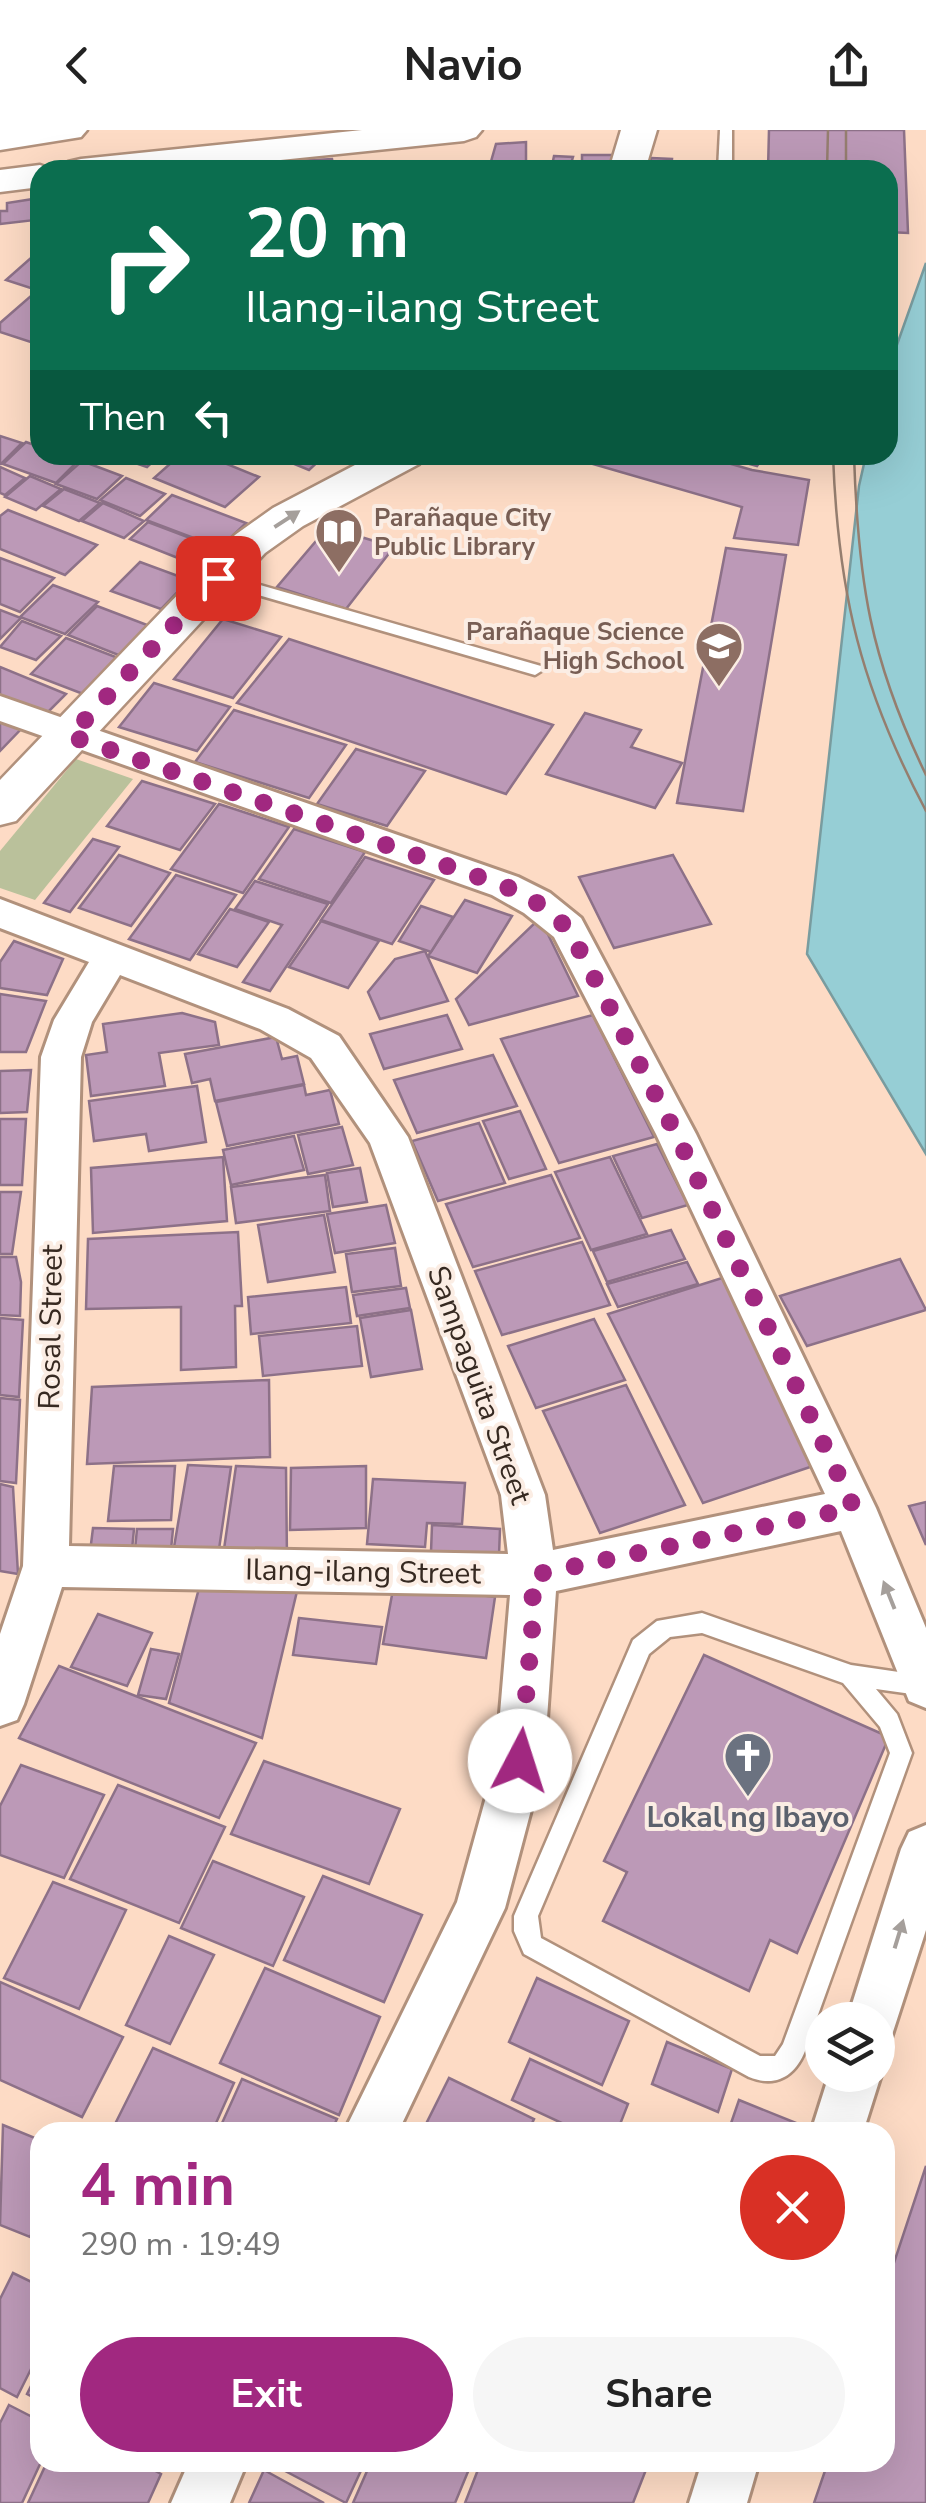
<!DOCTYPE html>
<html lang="en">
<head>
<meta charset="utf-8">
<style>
  :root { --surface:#fff; --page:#f6f6f6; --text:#222; --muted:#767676; --accent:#a12880 }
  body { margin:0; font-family:"Nunito Sans",sans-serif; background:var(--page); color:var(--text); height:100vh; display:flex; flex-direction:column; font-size:38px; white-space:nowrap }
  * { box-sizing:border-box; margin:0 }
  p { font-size:32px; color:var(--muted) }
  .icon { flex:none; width:55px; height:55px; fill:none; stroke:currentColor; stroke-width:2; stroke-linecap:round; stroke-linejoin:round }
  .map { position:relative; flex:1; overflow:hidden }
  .sheet { position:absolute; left:30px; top:1992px; width:865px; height:350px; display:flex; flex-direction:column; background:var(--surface); border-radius:30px; box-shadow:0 10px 40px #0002 }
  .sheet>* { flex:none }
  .top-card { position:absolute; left:30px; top:30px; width:868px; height:305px; border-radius:30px; box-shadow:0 10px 40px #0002; background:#0b6e4f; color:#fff; overflow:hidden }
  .buttons { position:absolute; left:805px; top:1872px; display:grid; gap:20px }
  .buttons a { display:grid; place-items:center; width:90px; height:90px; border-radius:50%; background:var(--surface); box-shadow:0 10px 40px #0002; font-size:50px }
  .pin { position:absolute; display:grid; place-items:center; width:85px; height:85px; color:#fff; margin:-42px; border-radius:20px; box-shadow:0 5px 15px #0006 }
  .me { position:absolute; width:110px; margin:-55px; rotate:5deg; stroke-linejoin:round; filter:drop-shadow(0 0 8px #0008) }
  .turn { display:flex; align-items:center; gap:35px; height:210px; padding:0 50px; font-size:45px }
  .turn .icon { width:130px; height:130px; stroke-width:2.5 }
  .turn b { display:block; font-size:70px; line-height:85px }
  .then { display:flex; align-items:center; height:95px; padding:0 50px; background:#0003; gap:20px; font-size:38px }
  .round { display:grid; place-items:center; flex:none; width:105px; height:105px; border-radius:52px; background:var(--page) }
  .summary { display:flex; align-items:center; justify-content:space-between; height:170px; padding:0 50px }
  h1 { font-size:60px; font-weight:700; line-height:75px; color:var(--accent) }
  .action { display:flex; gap:20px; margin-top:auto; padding:20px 50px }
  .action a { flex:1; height:115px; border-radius:60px; background:var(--accent); color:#fff; font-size:40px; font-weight:700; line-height:115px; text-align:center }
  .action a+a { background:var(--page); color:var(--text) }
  header { display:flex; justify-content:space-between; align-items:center; height:130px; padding:0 50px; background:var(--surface); font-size:45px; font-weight:700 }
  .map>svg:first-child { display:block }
  .green { fill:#bac19b }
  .water { fill:#96ced5; stroke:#799c9f; stroke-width:2.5 }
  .building { fill:#bc99b7; stroke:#8d7188; stroke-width:2.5 }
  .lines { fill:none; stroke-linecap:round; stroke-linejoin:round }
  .lane-casing { stroke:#b1917c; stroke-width:5 }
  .street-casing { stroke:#b1917c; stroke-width:6 }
  .secondary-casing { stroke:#b1917c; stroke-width:5 }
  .primary-casing { stroke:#b1917c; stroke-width:5 }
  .lane { fill:#fff; fill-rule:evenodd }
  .street { fill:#fff; fill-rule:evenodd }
  .secondary { fill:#fff; fill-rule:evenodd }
  .primary { fill:#fff; fill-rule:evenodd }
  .tram { stroke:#957e6f; stroke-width:2.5 }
  .oneway { fill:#a59f9b }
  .route { stroke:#a12880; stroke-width:18; stroke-dasharray:0 32.4 }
  .labels { text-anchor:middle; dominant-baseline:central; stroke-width:8; stroke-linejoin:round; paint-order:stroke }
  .far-education-label { font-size:25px; font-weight:bold; fill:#785e54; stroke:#fbede4; text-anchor:start }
  .street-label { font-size:30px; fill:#362921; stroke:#fbede4 }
  .worship-label { font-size:30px; font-weight:bold; fill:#5b616d; stroke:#fbede4 }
</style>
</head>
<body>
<header><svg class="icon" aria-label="back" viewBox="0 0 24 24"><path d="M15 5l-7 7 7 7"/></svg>Navio<svg class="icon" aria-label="share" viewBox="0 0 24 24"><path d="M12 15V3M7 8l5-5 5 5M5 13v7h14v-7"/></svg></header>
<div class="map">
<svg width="926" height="2373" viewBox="0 0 926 2373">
  <rect width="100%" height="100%" fill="#fddbc5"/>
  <path class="green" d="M76 629 133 649 35 770 0 758V721Z"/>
  <path class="water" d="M926 133V1024L807 824 859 356 866 325H888V240Z"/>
  <g class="building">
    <path d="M769 0H904L908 103 888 102V40H768Z"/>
    <path d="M526 12V36L490 35 496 14Z"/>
    <path d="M582 25H617L619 40H582Z"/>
    <path d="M554 26 573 27 569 40H551Z"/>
    <path d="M651 28 672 29 671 40H650Z"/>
    <path d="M332 29 334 40H298L297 31Z"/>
    <path d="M292 31 294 40H266L265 32Z"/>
    <path d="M378 33 379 40H337L336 36Z"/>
    <path d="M33 69 35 90 0 94V81H7V73Z"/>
    <path d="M40 120V161L6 150Z"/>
    <path d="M32 165 40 167V215L0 202V193Z"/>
    <path d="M0 306 22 313 1 334H0Z"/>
    <path d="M26 312 40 317V325H64L79 330 56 353 3 334Z"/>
    <path d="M112 325H160L147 337Z"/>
    <path d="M180 325H205L259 347 225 377 154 348Z"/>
    <path d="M300 325H325L309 340 292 333Z"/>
    <path d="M562 325H700L752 340 809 350 798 415 734 408 742 377Z"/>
    <path d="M718 325H765L757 336Z"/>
    <path d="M82 331 122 346 97 369 56 354Z"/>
    <path d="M0 337 25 348 5 365 0 363Z"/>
    <path d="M30 346 61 359 36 380 5 367Z"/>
    <path d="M126 348 165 364 140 386 100 370Z"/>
    <path d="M64 359 100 373 79 391 43 376Z"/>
    <path d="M172 365 246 393 220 418 146 390Z"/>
    <path d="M103 373 144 391 124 408 82 391Z"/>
    <path d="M8 380 97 415 65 445 0 419V386Z"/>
    <path d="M148 392 206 414 188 432 130 409Z"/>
    <path d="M328 397 394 417 346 479 277 457Z"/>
    <path d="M726 418 786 425 743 681 677 673Z"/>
    <path d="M0 428 54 448 20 482 0 474Z"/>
    <path d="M140 432 189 450 161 479 111 461Z"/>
    <path d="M53 455 98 472 65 504 20 487Z"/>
    <path d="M97 476 155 498 126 528 68 505Z"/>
    <path d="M0 480 21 488 0 509Z"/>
    <path d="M223 489 281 507 233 568 174 549Z"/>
    <path d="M22 491 61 506 36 530 0 517Z"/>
    <path d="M66 508 126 531 91 567 31 544Z"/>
    <path d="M289 509 553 595 506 664 237 573Z"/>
    <path d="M0 537 66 564 42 588 0 571Z"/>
    <path d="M154 553 230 577 197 621 119 597Z"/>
    <path d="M234 580 346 615 309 668 195 632Z"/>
    <path d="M585 583 641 600 631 617 682 633 655 678 546 644Z"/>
    <path d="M0 585 25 595 0 621Z"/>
    <path d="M356 619 425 641 387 696 317 674Z"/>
    <path d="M142 651 215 674 180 720 107 696Z"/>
    <path d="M219 674 289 697 243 763 171 739Z"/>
    <path d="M294 699 365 722 331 773 259 749Z"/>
    <path d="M93 709 119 717 70 782 44 773Z"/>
    <path d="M119 725 170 743 131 796 79 778Z"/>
    <path d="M673 725 711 794 614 818 579 747Z"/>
    <path d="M365 727 434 750 392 814 321 790Z"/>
    <path d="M176 745 236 765 190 830 129 809Z"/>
    <path d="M255 751 328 774 270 861 243 852 282 795 235 779Z"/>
    <path d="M465 770 512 786 477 843 428 826Z"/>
    <path d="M421 776 453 787 431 822 399 811Z"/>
    <path d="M230 779 269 792 237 837 198 824Z"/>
    <path d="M540 788 578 866 469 895 456 869Z"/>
    <path d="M321 791 379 811 348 858 289 837Z"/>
    <path d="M14 811 63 829 47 865 0 858V832Z"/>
    <path d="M425 821 448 871 380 889 368 862 395 829Z"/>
    <path d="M0 864 46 871 26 922H0Z"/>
    <path d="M182 883 215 892 219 915 159 923 165 956 91 966 86 925 107 922 103 894Z"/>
    <path d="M447 885 462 919 384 939 370 904Z"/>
    <path d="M593 885 654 1007 559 1033 501 909Z"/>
    <path d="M276 907 282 929 297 926 304 954 215 971 210 949 192 953 185 924Z"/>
    <path d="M493 925 517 976 417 1003 394 950Z"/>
    <path d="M31 940 27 982 0 983V941Z"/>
    <path d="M304 955 306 965 330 960 339 994 227 1016 216 972Z"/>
    <path d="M197 956 206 1012 149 1021 146 1004 94 1011 89 971Z"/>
    <path d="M520 981 546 1039 509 1049 483 991Z"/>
    <path d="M0 989H26L22 1055H0Z"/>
    <path d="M479 993 505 1053 438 1071 412 1011Z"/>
    <path d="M342 997 353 1035 308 1044 298 1005Z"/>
    <path d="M294 1006 304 1040 231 1055 223 1020Z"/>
    <path d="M657 1014 688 1075 642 1088 613 1026Z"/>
    <path d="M223 1027 227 1091 93 1103 91 1038Z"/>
    <path d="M610 1027 647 1104 591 1120 555 1042Z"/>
    <path d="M360 1038 367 1072 333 1077 327 1043Z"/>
    <path d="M325 1045 330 1081 236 1093 231 1057Z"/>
    <path d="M551 1045 580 1108 473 1137 446 1074Z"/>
    <path d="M0 1062H21L12 1124H0Z"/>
    <path d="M386 1075 395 1113 335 1123 327 1084Z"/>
    <path d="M324 1085 335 1142 268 1152 258 1095Z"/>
    <path d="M671 1100 685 1129 607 1152 593 1121Z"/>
    <path d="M238 1102 242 1176H235L236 1237 181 1240V1177L86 1179 88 1109Z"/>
    <path d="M582 1112 610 1175 502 1205 475 1141Z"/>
    <path d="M395 1118 401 1156 352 1162 346 1124Z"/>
    <path d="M0 1127H16L21 1152 20 1186 0 1185Z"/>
    <path d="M900 1129 926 1180 807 1216 780 1166Z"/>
    <path d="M687 1132 698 1154 618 1177 607 1154Z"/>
    <path d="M722 1148 822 1333 703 1373 608 1184Z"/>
    <path d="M346 1157 351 1193 251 1204 248 1167Z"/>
    <path d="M406 1158 410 1178 357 1186 353 1165Z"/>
    <path d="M411 1180 422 1239 371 1247 360 1188Z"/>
    <path d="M0 1188 23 1190 19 1267 0 1265Z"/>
    <path d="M594 1189 625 1250 536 1278 508 1216Z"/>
    <path d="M357 1196 362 1236 263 1246 259 1206Z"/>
    <path d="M269 1250 270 1327 87 1334 92 1257Z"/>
    <path d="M626 1255 685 1375 600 1403 543 1281Z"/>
    <path d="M0 1268 20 1270 16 1353 0 1351Z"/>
    <path d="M188 1335 231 1337 218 1426 173 1423Z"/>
    <path d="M114 1336H175L171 1390 108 1391Z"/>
    <path d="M236 1336 286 1338 287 1430 223 1426Z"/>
    <path d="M366 1336V1398L290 1400 291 1338Z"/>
    <path d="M373 1349 465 1353 462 1394 427 1393 425 1417 367 1414Z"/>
    <path d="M0 1354 13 1357 18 1444 0 1441Z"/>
    <path d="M926 1372V1415L909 1376Z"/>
    <path d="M432 1395 500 1399 499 1425 431 1422Z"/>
    <path d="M93 1398 134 1399 131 1430H89Z"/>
    <path d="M137 1399H173L170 1430H134Z"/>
    <path d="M203 1443 298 1457 262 1608 169 1573Z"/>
    <path d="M394 1454 495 1467 486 1528 383 1514Z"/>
    <path d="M98 1484 152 1503 127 1556 71 1537Z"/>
    <path d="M299 1488 382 1497 376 1534 293 1525Z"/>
    <path d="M151 1519 179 1524 166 1569 138 1565Z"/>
    <path d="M704 1525 889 1607 797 1823 770 1810 749 1861 603 1791 627 1742 604 1731Z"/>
    <path d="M59 1536 256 1613 219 1688 19 1608Z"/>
    <path d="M264 1631 400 1679 369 1754 231 1704Z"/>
    <path d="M21 1635 104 1665 64 1748 0 1725V1676Z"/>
    <path d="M118 1655 225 1697 179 1793 70 1749Z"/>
    <path d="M213 1731 304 1767 273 1836 181 1798Z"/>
    <path d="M323 1746 422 1785 384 1872 284 1830Z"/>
    <path d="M53 1752 126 1780 79 1879 4 1848Z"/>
    <path d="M169 1806 214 1825 170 1914 126 1895Z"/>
    <path d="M265 1838 380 1887 339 1985 220 1933Z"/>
    <path d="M537 1848 629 1891 602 1955 509 1912Z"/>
    <path d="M0 1852 123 1907 82 1987 0 1950Z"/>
    <path d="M667 1912 732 1939 718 1982 652 1954Z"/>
    <path d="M153 1918 234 1953 212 2002H134L115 1994Z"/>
    <path d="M530 1929 628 1974 617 2002H581L512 1970Z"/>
    <path d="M449 1948 534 1989 528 2002H443L426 1994Z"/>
    <path d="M242 1949 337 1989 331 2002H218Z"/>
    <path d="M739 1970 801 1995 798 2002H728Z"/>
    <path d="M3 1995 40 2010V2086L30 2107 0 2095Z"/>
    <path d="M926 2036V2373H814L828 2332H885V2160Z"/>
    <path d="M13 2143 40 2156V2221L17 2267 0 2258V2169Z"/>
    <path d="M40 2238V2271L27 2264Z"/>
    <path d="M9 2275 40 2291 41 2332 22 2373H0V2293Z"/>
    <path d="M47 2332H139L161 2344 148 2373H28Z"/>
    <path d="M268 2332H365L346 2373Z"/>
    <path d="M371 2332H472L455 2373H353Z"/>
    <path d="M481 2332H649L633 2373H465Z"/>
    <path d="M264 2340 324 2373H249Z"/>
  </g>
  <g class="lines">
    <g class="lane-casing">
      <g id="lane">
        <path d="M720 0H732V40H718Z"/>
        <path d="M218 443 541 536 543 540 535 545 213 452 210 448Z"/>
        <path d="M702 1483 851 1535 926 1546V1566L876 1559 897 1584 912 1623 805 1921C795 1946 776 1958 749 1947L524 1824 514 1801V1786L633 1510 657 1491ZM702 1503 843 1553 880 1597 890 1623 783 1914 775 1926H760L541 1808 538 1786 649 1524 670 1507Z"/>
      </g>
    </g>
    <g class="street-casing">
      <g id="street">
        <path d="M0 566 518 747 550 763 581 788 696 1004 876 1378 926 1498V1578L909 1571 841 1401 556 1461 544 1631 505 1778 398 2002H344L457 1772 496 1631 510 1465 62 1457 24 1574 17 1590 0 1596V1504L23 1436 41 927 54 890 89 832 0 798V769L288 879 339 906 408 1007 545 1365 553 1420 825 1364 656 1004 554 807 524 783 492 765 0 591ZM120 845 260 899 311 928 370 1013 501 1365 508 1424 69 1416 81 927 92 892Z"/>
        <path d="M926 1695V1800L891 1908 878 1914V1890H847L901 1719 909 1702Z"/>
        <path d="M878 1936 881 1945 863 2002H811L829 1945H878Z"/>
        <path d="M189 2332H247L230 2373H171Z"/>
        <path d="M702 2332H759L747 2373H689Z"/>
      </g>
    </g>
    <g class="secondary-casing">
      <g id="secondary">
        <path d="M621 0H657L645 40H609Z"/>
        <path d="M374 325H425L419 334 303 396 265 423 16 691 0 695V650L235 405 273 378Z"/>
      </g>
    </g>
    <g class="primary-casing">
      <g id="primary">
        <path d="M0 0H87L81 7 0 20Z"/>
        <path d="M362 0H482L476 7 464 11 183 40H63L68 32 81 29Z"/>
        <path d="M40 35 54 40H40V57L0 62V40Z"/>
      </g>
    </g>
    <use href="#lane" class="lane"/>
    <use href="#street" class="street"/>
    <use href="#secondary" class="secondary"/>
    <use href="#primary" class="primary"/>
    <g class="tram">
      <path d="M846 0V40"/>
      <path d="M827 40 828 0"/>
      <path d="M833 325C838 464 861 558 926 681"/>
      <path d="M854 325C858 452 870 529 926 645"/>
    </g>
  </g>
  <defs><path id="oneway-solid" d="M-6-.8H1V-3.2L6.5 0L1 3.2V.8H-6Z" transform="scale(2.5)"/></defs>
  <g class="oneway">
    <use href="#oneway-solid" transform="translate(287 389) rotate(-33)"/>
    <use href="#oneway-solid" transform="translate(889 1465) rotate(-112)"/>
    <use href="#oneway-solid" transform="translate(899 1804) rotate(-73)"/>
  </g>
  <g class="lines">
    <path class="route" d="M218 448 70 606 505 756 537 773 568 798 676 1004 854 1378 533 1445 532 1502 520 1631"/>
  </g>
  <defs>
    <g id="library-pin" transform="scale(2.5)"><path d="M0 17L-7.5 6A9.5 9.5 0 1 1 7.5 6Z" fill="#8d6e63" stroke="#fbede4"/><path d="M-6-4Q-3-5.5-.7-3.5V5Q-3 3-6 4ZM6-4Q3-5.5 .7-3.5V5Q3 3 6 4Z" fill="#fff"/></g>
    <g id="school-pin" transform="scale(2.5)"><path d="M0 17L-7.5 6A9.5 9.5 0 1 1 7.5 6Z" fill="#8d6e63" stroke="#fbede4"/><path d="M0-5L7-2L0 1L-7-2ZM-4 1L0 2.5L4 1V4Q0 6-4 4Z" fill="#fff"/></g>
    <g id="church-pin" transform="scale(2.5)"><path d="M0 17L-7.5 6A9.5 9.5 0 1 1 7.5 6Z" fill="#6b7280" stroke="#fbede4"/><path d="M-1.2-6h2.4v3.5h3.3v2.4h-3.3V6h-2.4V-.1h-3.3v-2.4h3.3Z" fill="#fff"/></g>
  </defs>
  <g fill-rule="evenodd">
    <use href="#library-pin" x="339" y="402"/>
    <use href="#school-pin" x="719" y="516"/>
    <use href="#church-pin" x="748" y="1626"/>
  </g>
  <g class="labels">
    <g class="far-education-label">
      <text x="374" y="388">Parañaque City<tspan x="374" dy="29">Public Library</tspan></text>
      <text x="684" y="502" text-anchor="end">Parañaque Science<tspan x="684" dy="29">High School</tspan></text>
    </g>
    <g class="street-label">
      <text transform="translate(51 1197) rotate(-89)">Rosal Street</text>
      <text transform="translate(479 1255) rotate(70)">Sampaguita Street</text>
      <text transform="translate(363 1442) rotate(1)">Ilang-ilang Street</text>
    </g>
    <g class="worship-label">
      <text x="748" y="1687">Lokal ng Ibayo</text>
    </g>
  </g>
</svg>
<div class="buttons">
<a><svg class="icon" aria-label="layers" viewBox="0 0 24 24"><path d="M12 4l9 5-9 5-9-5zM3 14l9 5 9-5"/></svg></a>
</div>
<div class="pin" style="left:218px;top:448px;background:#d93025"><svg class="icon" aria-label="arrive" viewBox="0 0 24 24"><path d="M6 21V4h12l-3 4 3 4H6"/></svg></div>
<svg class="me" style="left:520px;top:1631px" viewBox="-20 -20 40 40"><circle r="19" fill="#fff"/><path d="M0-13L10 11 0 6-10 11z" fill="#a12880"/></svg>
<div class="top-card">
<div class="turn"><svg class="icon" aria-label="right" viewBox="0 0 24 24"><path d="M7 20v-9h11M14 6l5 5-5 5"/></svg><div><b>20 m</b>Ilang-ilang Street</div></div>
<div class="then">Then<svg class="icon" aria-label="left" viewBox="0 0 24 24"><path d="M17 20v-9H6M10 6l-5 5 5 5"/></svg></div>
</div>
<section class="sheet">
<div class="summary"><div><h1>4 min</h1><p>290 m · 19:49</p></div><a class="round" style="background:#d93025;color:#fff"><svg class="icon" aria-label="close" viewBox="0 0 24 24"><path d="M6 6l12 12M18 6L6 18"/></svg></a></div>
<div class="action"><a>Exit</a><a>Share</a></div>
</section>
</div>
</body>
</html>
